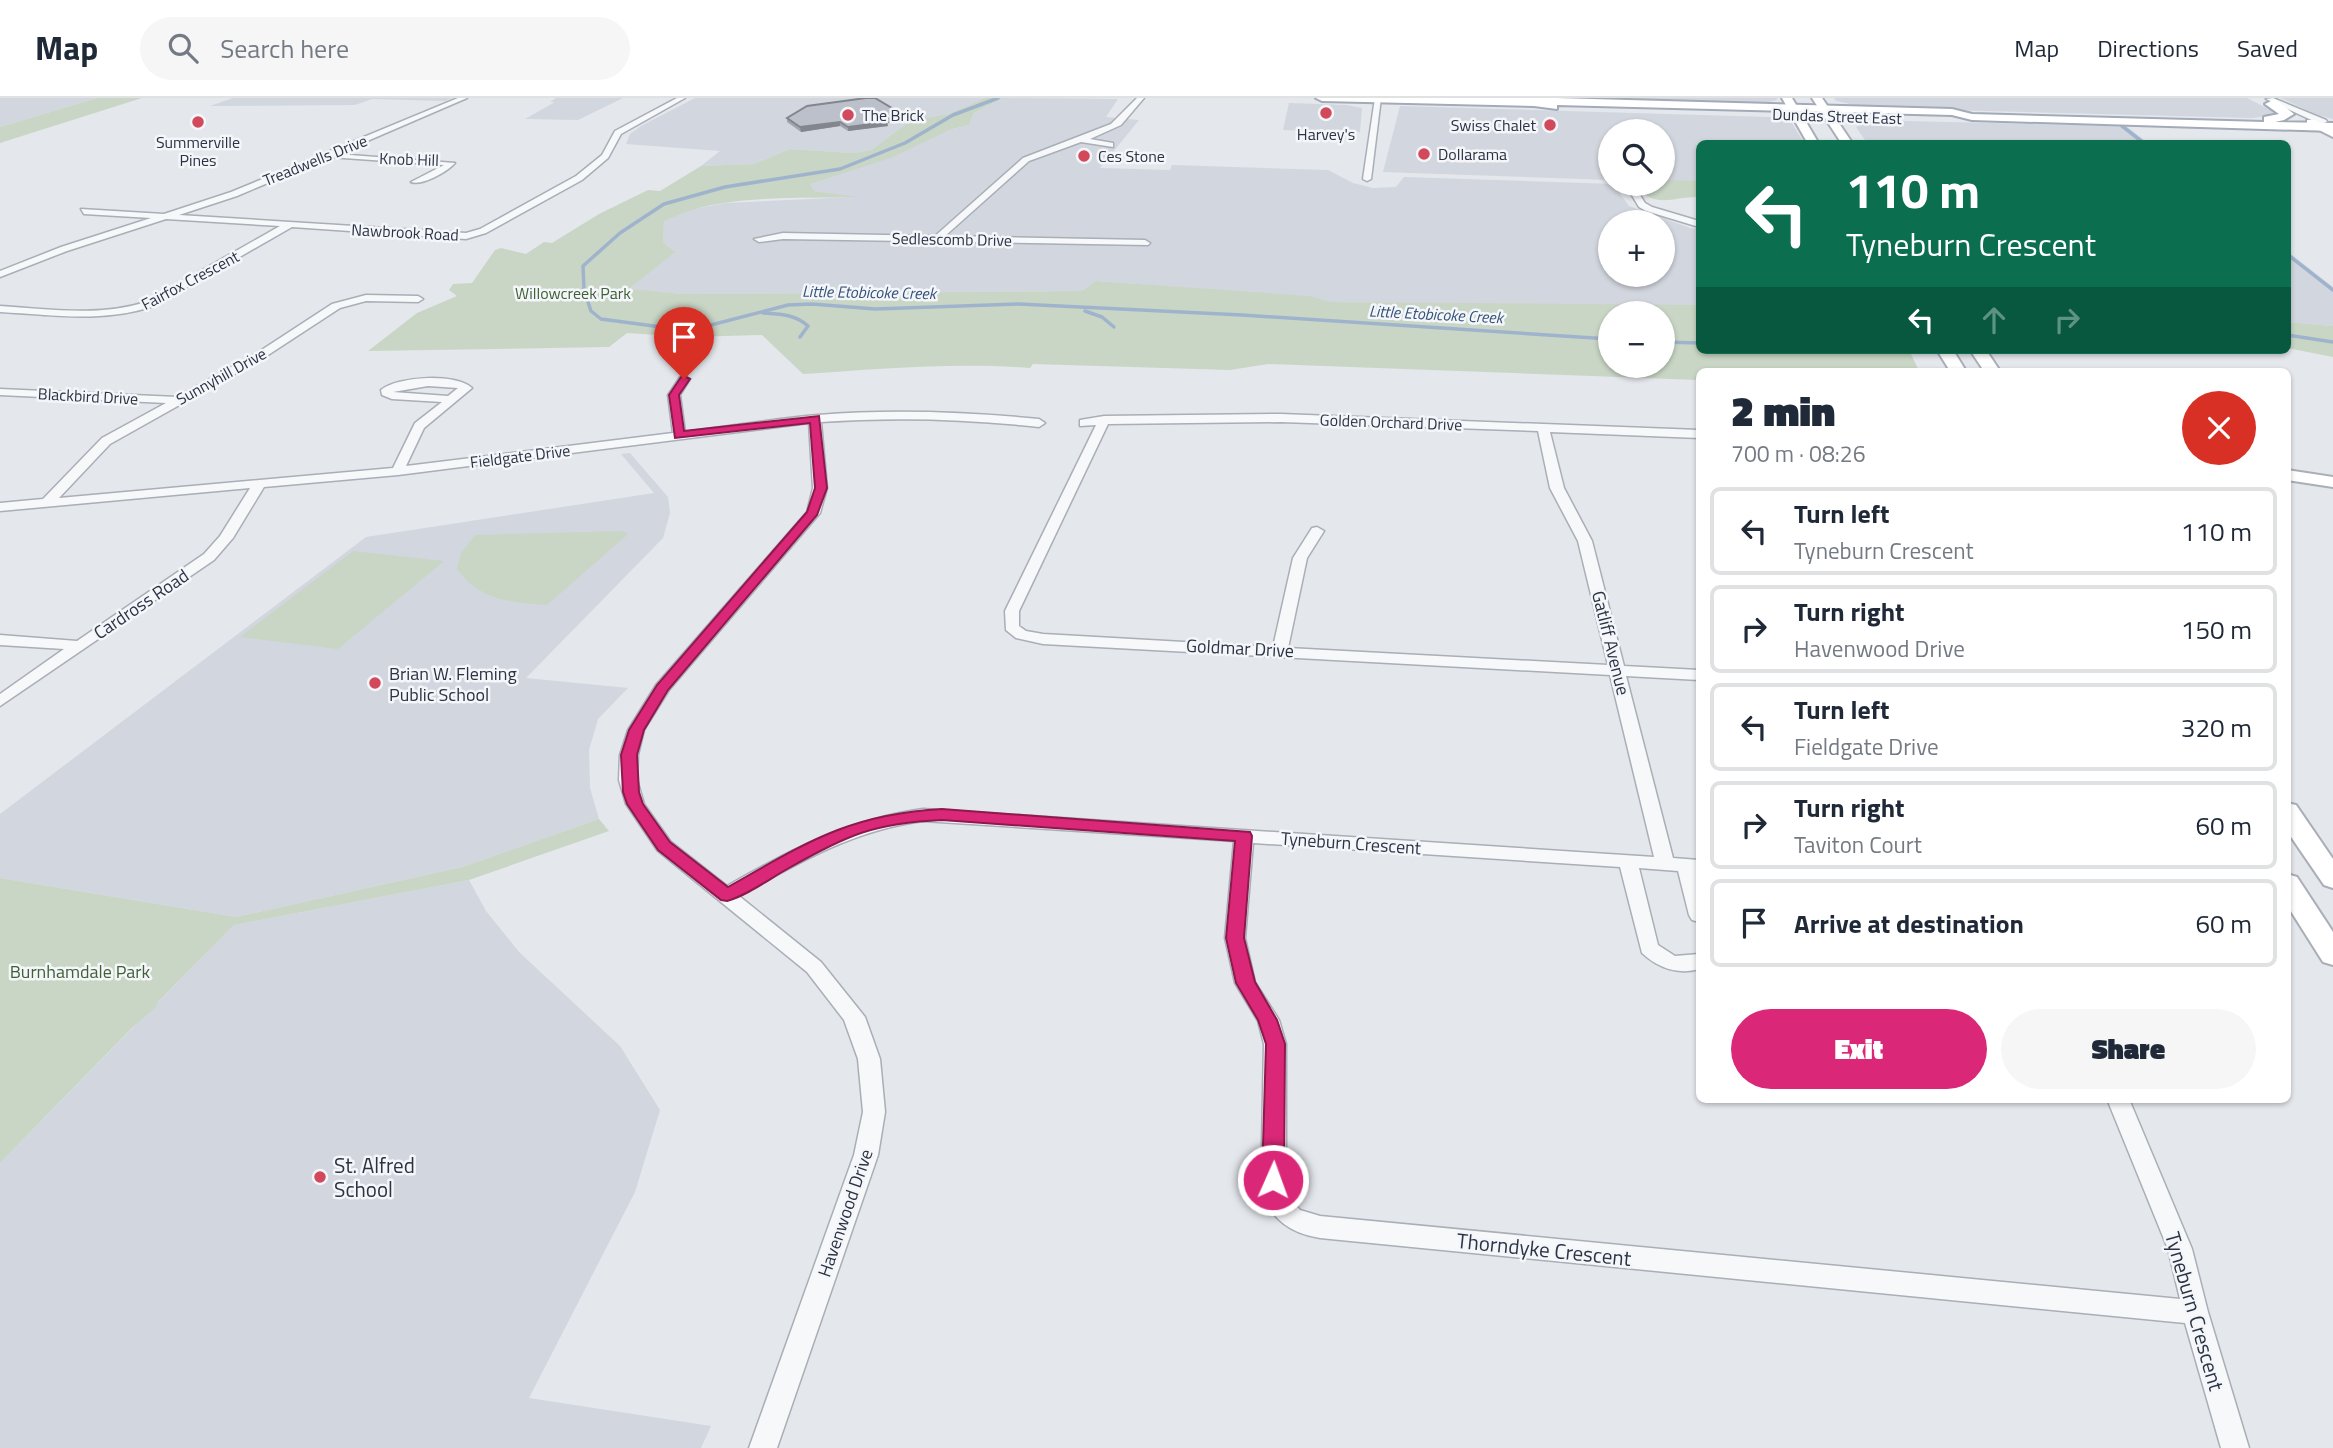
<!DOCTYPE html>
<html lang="en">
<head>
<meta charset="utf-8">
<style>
  :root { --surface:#fff; --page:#f6f6f7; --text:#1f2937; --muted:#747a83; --line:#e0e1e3; --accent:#db2777 }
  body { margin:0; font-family:"Titillium Web",sans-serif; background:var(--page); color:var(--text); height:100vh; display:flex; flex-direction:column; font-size:26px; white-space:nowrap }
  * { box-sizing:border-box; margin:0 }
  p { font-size:23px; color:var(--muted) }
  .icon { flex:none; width:38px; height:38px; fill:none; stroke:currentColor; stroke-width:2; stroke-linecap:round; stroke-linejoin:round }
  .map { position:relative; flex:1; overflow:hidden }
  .panel { position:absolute; left:1696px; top:270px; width:595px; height:735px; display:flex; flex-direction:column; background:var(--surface); border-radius:10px; box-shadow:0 2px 5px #0004 }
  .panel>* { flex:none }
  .top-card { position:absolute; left:1696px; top:42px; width:595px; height:214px; border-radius:10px; box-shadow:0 2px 5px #0004; background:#0b6e4f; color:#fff; overflow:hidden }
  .controls { position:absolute; left:1598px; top:21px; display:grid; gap:14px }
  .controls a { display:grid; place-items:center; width:77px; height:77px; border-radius:50%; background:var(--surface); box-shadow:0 2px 5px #0004; font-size:35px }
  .pin { position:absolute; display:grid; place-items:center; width:60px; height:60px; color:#fff; margin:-72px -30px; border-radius:50% 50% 50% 0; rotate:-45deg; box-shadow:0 0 7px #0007 }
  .pin .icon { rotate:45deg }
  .me { position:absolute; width:77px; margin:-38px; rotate:2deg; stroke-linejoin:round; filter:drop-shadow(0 0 5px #0008) }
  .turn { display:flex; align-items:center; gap:24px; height:147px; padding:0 35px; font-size:32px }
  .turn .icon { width:91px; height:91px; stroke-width:2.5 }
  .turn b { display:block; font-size:49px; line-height:60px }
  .lanes { display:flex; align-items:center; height:66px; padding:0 35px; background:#0003; justify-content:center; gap:35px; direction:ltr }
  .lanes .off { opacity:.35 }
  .round { display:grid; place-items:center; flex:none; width:74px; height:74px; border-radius:37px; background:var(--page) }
  .head { display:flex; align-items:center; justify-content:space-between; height:119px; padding:0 35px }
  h1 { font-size:42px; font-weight:800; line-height:52px }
  .button { display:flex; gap:14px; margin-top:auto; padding:14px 35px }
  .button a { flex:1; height:80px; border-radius:42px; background:var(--accent); color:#fff; font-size:28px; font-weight:800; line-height:80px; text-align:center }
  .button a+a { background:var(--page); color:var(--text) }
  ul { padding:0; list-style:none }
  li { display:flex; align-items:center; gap:21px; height:88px; margin:0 14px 10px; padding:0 21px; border:4px solid var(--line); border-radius:10px }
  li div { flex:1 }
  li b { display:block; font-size:26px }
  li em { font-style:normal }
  header { display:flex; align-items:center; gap:42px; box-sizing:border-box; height:98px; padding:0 35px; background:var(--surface); border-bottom:2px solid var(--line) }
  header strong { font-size:33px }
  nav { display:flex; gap:38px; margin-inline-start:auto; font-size:24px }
  .search { width:490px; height:63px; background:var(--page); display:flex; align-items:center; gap:18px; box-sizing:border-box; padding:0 24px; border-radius:38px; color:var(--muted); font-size:26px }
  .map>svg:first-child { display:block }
  .built { fill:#d2d6de; fill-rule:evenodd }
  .green { fill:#c9d6c5; fill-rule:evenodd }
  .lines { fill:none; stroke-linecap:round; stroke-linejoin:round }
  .stream { stroke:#9fb4cc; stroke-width:3.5 }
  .street-casing { stroke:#a9aeb7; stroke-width:3 }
  .secondary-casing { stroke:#a9aeb7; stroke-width:4 }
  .primary-casing { stroke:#a3abb8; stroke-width:4 }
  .street { fill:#f7f8fa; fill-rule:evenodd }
  .secondary { fill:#fff; fill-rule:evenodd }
  .primary { fill:#fff; fill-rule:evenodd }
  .wall { fill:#a1a5ae }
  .shaded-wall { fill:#83868d }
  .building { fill:#bbc0ca; stroke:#83868d; stroke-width:2 }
  .route { fill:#db2777; stroke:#8e194d; stroke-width:2 }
  .poi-dot { fill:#d1495b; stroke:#f4f6f9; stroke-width:2.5 }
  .labels { text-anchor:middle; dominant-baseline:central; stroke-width:5; stroke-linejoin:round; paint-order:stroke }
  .far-poi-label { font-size:16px; fill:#2b3445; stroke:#f4f6f9; text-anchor:start }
  .far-street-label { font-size:16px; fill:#2b3445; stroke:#f4f6f9 }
  .far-water-label { font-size:16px; font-style:italic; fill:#34527a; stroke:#f4f6f9 }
  .far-park-label { font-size:16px; fill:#3f6138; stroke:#f4f6f9 }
  .street-label { font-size:18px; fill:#2b3445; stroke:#f4f6f9 }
  .poi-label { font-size:18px; fill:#2b3445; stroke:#f4f6f9; text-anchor:start }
  .park-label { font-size:18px; fill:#3f6138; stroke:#f4f6f9 }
  .near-poi-label { font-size:21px; fill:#2b3445; stroke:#f4f6f9; text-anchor:start }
  .near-street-label { font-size:21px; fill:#2b3445; stroke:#f4f6f9 }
</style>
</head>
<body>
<header>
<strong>Map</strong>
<div class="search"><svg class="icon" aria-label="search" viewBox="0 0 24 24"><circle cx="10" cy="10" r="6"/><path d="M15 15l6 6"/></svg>Search here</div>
<nav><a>Map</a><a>Directions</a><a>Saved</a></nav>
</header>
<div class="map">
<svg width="2333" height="1350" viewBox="0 0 2333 1350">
  <rect width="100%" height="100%" fill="#e4e7ec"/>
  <g class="built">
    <path d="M0 0H97L0 29Z"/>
    <path d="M233 0H452L445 3 372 1 355 7 210 8Z"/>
    <path d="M556 0H623L578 22 525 21 555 4H550Z"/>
    <path d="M695 0H985L948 16 910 23 871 52 854 55 790 51 754 66 701 68 720 53 626 46 630 36 641 28Z"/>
    <path d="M1003 0 1118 1 1106 19 1139 22 1100 70 1170 72 1172 67 1328 72 1353 85 1373 90 1396 89 1404 79 1613 86 1629 108 1690 130 1699 131V209L1330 204 1310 199 1096 183 1082 193 684 196 628 192 674 153 663 144 664 124 683 113 726 105 852 99 814 93 809 86 949 32 969 27 974 15ZM1610 124H1662V177H1610Z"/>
    <path d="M1637 0H1777V2L1759 6 1641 3Z"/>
    <path d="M1834 0H2247L2278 16 2253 20 1869 10 1836 3Z"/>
    <path d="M2281 0H2333V21L2317 17Z"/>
    <path d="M1289 5 1346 7 1362 10 1360 34 1283 32Z"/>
    <path d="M1400 8 1769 19 1792 25 1804 45 1699 46V85L1663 84 1662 33H1610V82L1383 74Z"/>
    <path d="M1904 23 2126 28 2148 45H1867L1856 29 1868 24Z"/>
    <path d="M2287 153 2333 189V228L2287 224Z"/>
    <path d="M630 355 668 399 670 415 663 440 526 580 628 590 598 621 589 652 590 690 599 721 462 769 236 819 0 780V716L366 439 654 395 621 356Z"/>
    <path d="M469 782 486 813 519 854 620 948 660 1012 635 1094 529 1300 711 1328 701 1350H0V1065L234 827Z"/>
  </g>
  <g class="green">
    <path d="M97 0H142L0 45V29Z"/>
    <path d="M985 0H1003L974 15 969 27 949 32 893 59 810 86 814 93 857 99C800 101 712 95 664 124L663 144 675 154 629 191 684 196 1082 193 1096 183 1310 198 1330 204 1699 207V252H1909L1919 273H1699V282L1268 266 1230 272 1033 266 1030 270C954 264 879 271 803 276L762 237 687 239 627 235 609 249 368 253 417 215 457 198 449 192 453 186 472 185 495 152 501 150 526 156 544 144 552 145 599 116 648 92 660 93 701 68 754 66 790 51 854 55 871 52 910 23 948 16ZM1610 215H1662V268H1610Z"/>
    <path d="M1663 82 1699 83V99C1674 98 1655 112 1637 88L1639 86H1662Z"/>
    <path d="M2287 224 2333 228V259L2287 250Z"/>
    <path d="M623 433 628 436 547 507C510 504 480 503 457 471L461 455 475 437Z"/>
    <path d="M353 453 444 463 338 551 240 539Z"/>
    <path d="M599 721 609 733 469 782 234 827 158 904 156 909 132 930 0 1065V780L236 819 462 769Z"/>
  </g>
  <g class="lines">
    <g class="stream">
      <path d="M998 0 953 17 905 45 840 71 725 89 664 106 620 135 583 168 584 192 591 213 601 221 661 229 707 228 788 207 812 206 875 211 1019 206 1242 217 1610 241"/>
      <path d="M2122 28 2145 46"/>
      <path d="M2287 156 2333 192"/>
      <path d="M1085 213 1102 219 1114 229"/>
      <path d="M763 215C779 216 795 216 808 228L800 239"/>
      <path d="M2287 237 2333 244"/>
      <path d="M1662 244 1699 245"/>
    </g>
    <g class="street-casing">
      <g id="street">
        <path d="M458 0H467L337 56 455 65C447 74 422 88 411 84L444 67 329 59 237 98 179 117 466 135 480 131 576 78 602 57 615 33 677 0H685L621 36 608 60 582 82 486 135 466 141 292 129 154 208C103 225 53 217 0 214V208C49 211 98 219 146 204L280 128 166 121 67 153 0 179V173L61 149 151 120 84 116 81 111 164 116 231 94Z"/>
        <path d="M1137 0H1144L1121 27 1090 41 1113 45V49L1081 44 1029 63 945 138 1145 142 1150 145 1148 147 783 141 759 144 754 141 783 135 935 138 1023 60 1111 26Z"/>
        <path d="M1375 0H1381L1371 81 1367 83 1363 81Z"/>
        <path d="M2273 0 2326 22 2327 24 2320 26 2266 1Z"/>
        <path d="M1625 86H1633L1645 105 1652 109 1699 123V129L1646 113 1639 109Z"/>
        <path d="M366 197 418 198 423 201 418 204 366 203 340 210 265 259 110 346 59 400 393 370 415 325 442 304 392 301 382 297 381 292C398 278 456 275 472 290L424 330 406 368 673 335 668 297 680 279 684 278 690 281 680 297 685 334C729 328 774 321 818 317 892 311 966 314 1039 321L1045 325 1039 329C966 321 894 319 821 324L827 390 820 415 669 592 644 632 638 657 637 682 644 706 671 744 727 788C790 752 850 721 923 711L1654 759 1610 577 1043 546 1016 540 1006 532 1005 513 1096 327 1080 328V322L1104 318 1281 316 1699 332V340L1550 334 1564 390 1592 443 1624 568 1699 572V582L1626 578 1673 760 1699 762V824L1692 822 1689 817 1678 773 1639 770 1658 847 1675 858 1699 856V871C1678 877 1658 870 1642 855L1620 769 1253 745 1245 840 1255 884 1279 922 1286 946V1097L1300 1112 1320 1118 2180 1201 2168 1151 2107 1001H2129L2192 1151 2208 1214 2249 1350H2221L2185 1225 1320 1140C1290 1135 1273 1122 1261 1095L1264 946 1258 923 1235 885 1225 840 1234 743 923 723C854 732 799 764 739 798L821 864 865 919 880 961 885 1014 878 1057 777 1350H749L854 1057 863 1014 858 961 844 922 807 874 657 752 626 706 619 682 620 657 628 632 656 587 807 414 813 390 809 325 398 377 264 389 233 440 214 462 0 608V596L64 551 0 547V537L77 543 204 456 220 438 250 390 0 413V405L43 401 102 340 166 305 0 297V291L177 299 257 255 332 206ZM428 288 458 290 448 298 393 294ZM1281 324 1538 333 1550 390 1578 443 1608 567 1288 550 1307 460 1324 433 1317 429 1312 430 1293 460 1273 549 1043 536 1026 533 1019 528V513L1108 326Z"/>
      </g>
    </g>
    <g class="secondary-casing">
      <g id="secondary">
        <path d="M1782 0H1792L1819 46H1808Z"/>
        <path d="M1812 0H1822L1853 46H1842Z"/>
        <path d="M2307 22H2315L2333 32V39L2307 26Z"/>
        <path d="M1937 252H1953L1966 273H1950Z"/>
        <path d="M1970 252H1986L2000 273H1984Z"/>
        <path d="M2287 372 2333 379V389L2287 382Z"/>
        <path d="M2287 705 2296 707 2333 761V790L2324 787 2287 733Z"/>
        <path d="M2287 776 2297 779 2333 834V867L2323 864 2287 807Z"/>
      </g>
    </g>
    <g class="primary-casing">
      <path id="primary" d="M1316 0H1556L1952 11 1972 16 2264 24V19L2279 16 2265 6 2275 1 2294 16 2284 22 2275 24 2333 25V33L1972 22 1952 17 1557 7V11L1534 8 1322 3Z"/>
    </g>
    <use href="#street" class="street"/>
    <use href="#secondary" class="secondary"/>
    <use href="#primary" class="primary"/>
  </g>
  <path class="wall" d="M905 18V22L887 24 888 28 848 33 840 28 801 34 787 24V20Z"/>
  <g class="shaded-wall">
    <path d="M905 18V22L887 24 888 28 848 33V29L882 21Z"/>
    <path d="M840 24V28L801 34 800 29Z"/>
  </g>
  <path class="building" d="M866 0H875L905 18 882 21 887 24 848 29 840 24 800 29 787 20 807 8Z"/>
  <path class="route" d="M684 278 690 281 679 297 684 333 819 318 827 390 817 417 668 592 644 632 637 657 639 694 643 706 670 744 728 789C806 745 849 716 942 711L1250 734 1252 738 1244 840 1255 884 1277 922 1285 946 1284 1082 1281 1088 1273 1091 1265 1088 1262 1082 1266 946 1258 922 1236 885 1226 840 1235 743 942 722C874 725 847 737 789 770 769 781 748 797 727 803L721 802 658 752 627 706 623 694 621 657 629 632 657 587 807 414 815 390 810 325 675 340 669 297 681 279Z"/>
  <g class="poi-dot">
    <circle cx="1326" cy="15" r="7"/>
    <circle cx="848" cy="17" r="7"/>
    <circle cx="198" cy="24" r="7"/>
    <circle cx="1550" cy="27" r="7"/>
    <circle cx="1424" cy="56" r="7"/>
    <circle cx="1084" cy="58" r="7"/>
    <circle cx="375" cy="585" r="7"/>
    <circle cx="320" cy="1079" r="7"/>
  </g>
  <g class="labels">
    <g class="far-poi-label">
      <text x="862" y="17">The Brick</text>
      <text x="1536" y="27" text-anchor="end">Swiss Chalet</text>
      <text x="1326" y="36" text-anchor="middle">Harvey's</text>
      <text x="198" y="44" text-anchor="middle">Summerville<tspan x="198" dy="18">Pines</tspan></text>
      <text x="1438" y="56">Dollarama</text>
      <text x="1098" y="58">Ces Stone</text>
    </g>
    <g class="far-street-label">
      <text transform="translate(1837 18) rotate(2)">Dundas Street East</text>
      <text transform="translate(409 61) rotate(2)">Knob Hill</text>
      <text transform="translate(315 62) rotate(-22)">Treadwells Drive</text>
      <text transform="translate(405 134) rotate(3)">Nawbrook Road</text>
      <text transform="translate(952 141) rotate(1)">Sedlescomb Drive</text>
      <text transform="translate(190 182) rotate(-28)">Fairfox Crescent</text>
      <text transform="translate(221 278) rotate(-29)">Sunnyhill Drive</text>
      <text transform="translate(88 298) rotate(3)">Blackbird Drive</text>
      <text transform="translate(1391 324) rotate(2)">Golden Orchard Drive</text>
      <text transform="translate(520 358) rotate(-7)">Fieldgate Drive</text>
    </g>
    <g class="far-water-label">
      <text transform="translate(869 194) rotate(1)">Little Etobicoke Creek</text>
      <text transform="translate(1436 216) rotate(3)">Little Etobicoke Creek</text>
    </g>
    <g class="far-park-label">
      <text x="573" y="195">Willowcreek Park</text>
    </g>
    <g class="street-label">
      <text transform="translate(141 506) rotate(-34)">Cardross Road</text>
      <text transform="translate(1611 545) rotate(76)">Gatliff Avenue</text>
      <text transform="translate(1240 550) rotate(3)">Goldmar Drive</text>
      <text transform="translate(1351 745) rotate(4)">Tyneburn Crescent</text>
      <text transform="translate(845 1115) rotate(-71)">Havenwood Drive</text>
    </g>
    <g class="poi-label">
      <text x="389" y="575">Brian W. Fleming<tspan x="389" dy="21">Public School</tspan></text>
    </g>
    <g class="park-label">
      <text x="80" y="873">Burnhamdale Park</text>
    </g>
    <g class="near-poi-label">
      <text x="334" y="1067">St. Alfred<tspan x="334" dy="24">School</tspan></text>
    </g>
    <g class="near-street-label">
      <text transform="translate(1544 1151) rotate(6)">Thorndyke Crescent</text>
      <text transform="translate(2195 1213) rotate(74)">Tyneburn Crescent</text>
    </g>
  </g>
</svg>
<div class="controls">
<a><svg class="icon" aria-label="search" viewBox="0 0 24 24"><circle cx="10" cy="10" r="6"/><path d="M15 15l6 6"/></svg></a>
<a>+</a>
<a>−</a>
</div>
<div class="pin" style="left:684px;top:281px;background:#d93025"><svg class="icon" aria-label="arrive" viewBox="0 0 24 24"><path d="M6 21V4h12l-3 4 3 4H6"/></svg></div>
<svg class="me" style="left:1273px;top:1082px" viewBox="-20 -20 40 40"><circle r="17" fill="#db2777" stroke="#fff" stroke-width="3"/><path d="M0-11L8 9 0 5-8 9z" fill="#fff"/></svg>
<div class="top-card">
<div class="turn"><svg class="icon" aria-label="left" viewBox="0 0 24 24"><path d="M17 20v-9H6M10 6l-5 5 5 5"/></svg><div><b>110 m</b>Tyneburn Crescent</div></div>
<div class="lanes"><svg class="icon" aria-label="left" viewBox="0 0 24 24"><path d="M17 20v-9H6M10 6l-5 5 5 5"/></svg><svg class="icon off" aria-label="ahead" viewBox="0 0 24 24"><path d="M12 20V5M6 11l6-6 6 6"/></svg><svg class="icon off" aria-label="right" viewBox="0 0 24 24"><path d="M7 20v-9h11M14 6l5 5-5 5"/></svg></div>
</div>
<section class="panel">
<div class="head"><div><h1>2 min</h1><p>700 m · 08:26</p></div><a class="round" style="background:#d93025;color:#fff"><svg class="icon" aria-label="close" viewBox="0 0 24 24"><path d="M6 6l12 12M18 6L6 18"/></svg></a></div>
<ul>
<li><svg class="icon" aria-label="left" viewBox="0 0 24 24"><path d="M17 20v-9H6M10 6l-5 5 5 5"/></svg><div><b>Turn left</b><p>Tyneburn Crescent</p></div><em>110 m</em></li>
<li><svg class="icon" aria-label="right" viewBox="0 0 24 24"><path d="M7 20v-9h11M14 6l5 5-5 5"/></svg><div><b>Turn right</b><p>Havenwood Drive</p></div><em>150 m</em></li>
<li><svg class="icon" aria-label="left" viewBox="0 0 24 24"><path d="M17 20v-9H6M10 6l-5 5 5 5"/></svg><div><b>Turn left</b><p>Fieldgate Drive</p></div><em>320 m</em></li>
<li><svg class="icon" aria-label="right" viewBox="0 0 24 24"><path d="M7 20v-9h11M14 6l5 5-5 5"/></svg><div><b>Turn right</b><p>Taviton Court</p></div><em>60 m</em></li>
<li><svg class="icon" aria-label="arrive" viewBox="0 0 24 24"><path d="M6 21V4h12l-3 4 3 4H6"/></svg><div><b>Arrive at destination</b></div><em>60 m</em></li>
</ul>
<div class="button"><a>Exit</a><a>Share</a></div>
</section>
</div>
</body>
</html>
